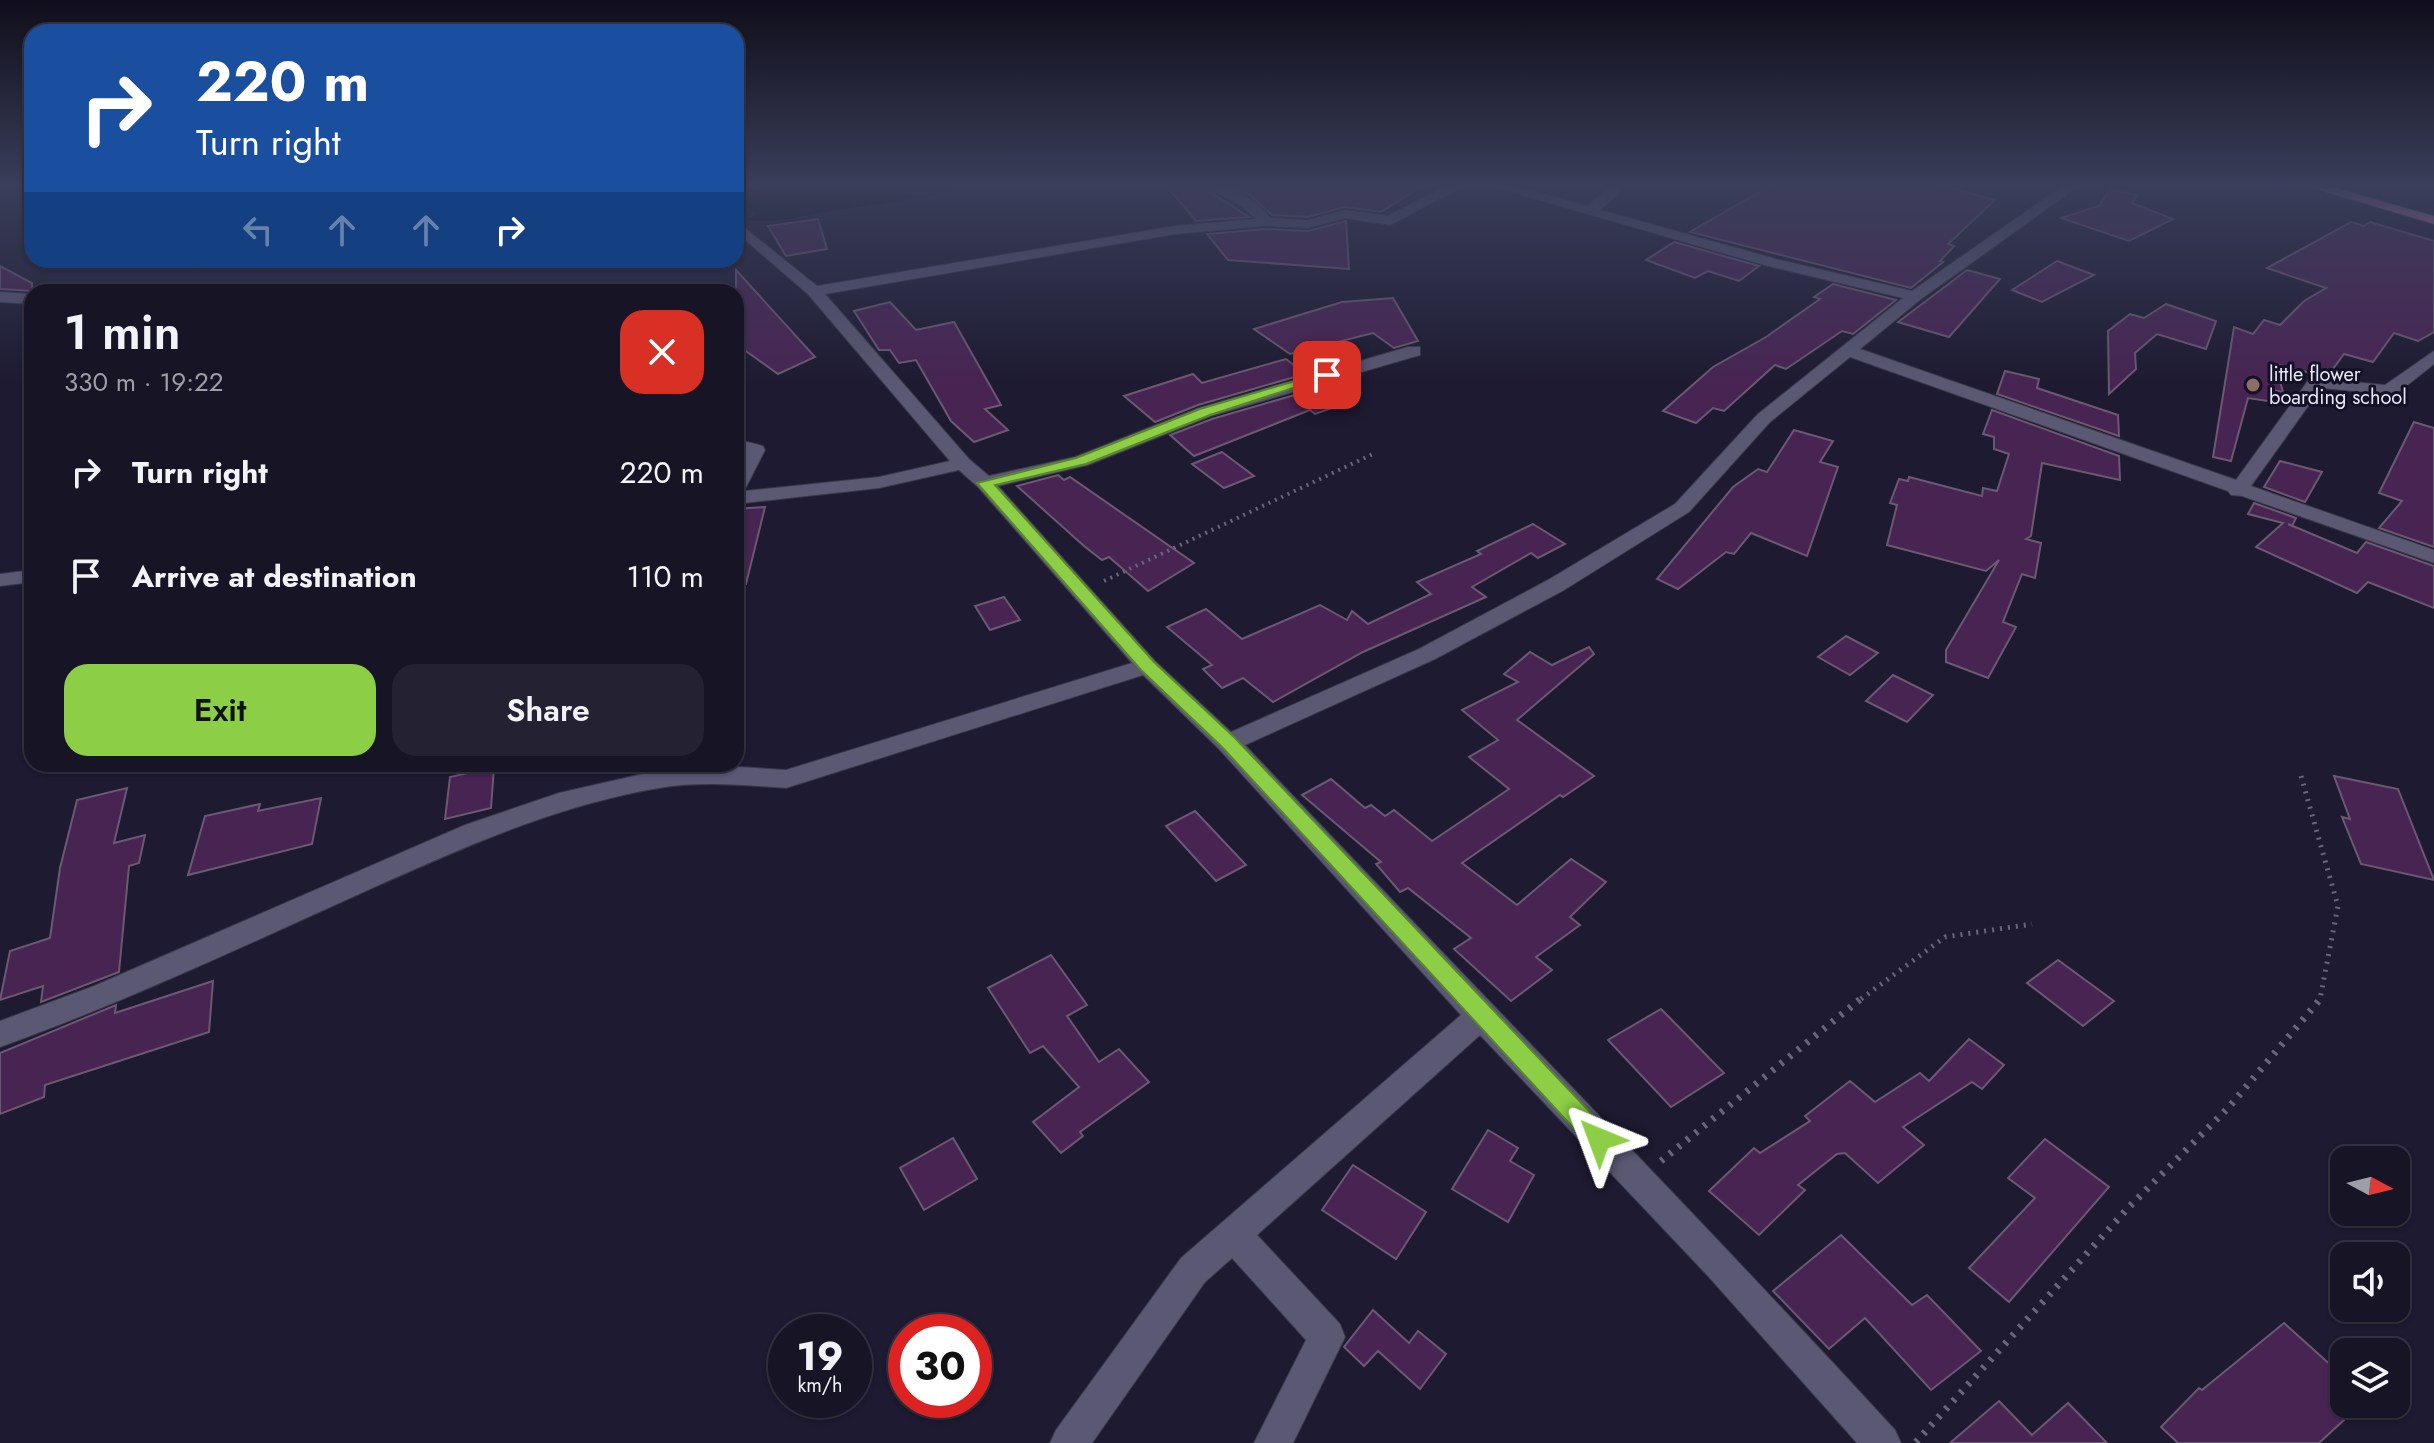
<!DOCTYPE html>
<html lang="en">
<head>
<meta charset="utf-8">
<style>
  :root { --surface:#161425; --page:#232132; --text:#f1f3f6; --muted:#9e9ea7; --line:#353342; --accent:#8cce45 }
  body { margin:0; font-family:Jost,sans-serif; background:var(--page); color:var(--text); height:100vh; display:flex; flex-direction:column; font-size:30px; white-space:nowrap }
  * { box-sizing:border-box; margin:0 }
  p { font-size:26px; color:var(--muted) }
  .icon { flex:none; width:44px; height:44px; fill:none; stroke:currentColor; stroke-width:2; stroke-linecap:round; stroke-linejoin:round }
  .map { position:relative; flex:1; overflow:hidden }
  .details { position:absolute; left:24px; top:284px; width:720px; height:488px; display:flex; flex-direction:column; background:var(--surface); border-radius:24px; box-shadow:0 2px 6px #0004,0 0 0 2px var(--line) }
  .details>* { flex:none }
  .guide { position:absolute; left:24px; top:24px; width:720px; height:244px; border-radius:24px; box-shadow:0 2px 6px #0004,0 0 0 2px var(--line); background:#1a4fa0; color:#fff; overflow:hidden }
  .needle { width:52px; rotate:97deg }
  .fabs { position:absolute; left:2330px; top:1146px; display:grid; gap:16px }
  .fabs a { display:grid; place-items:center; width:80px; height:80px; border-radius:16px; background:var(--surface); box-shadow:0 2px 6px #0004,0 0 0 2px var(--line); font-size:40px }
  .speed { position:absolute; left:768px; top:1314px; display:flex; gap:16px; font-size:40px; font-weight:700; text-align:center }
  .speed>* { display:grid; place-content:center; width:104px; height:104px; border-radius:50%; background:var(--surface); box-shadow:0 2px 6px #0004,0 0 0 2px var(--line); line-height:1 }
  .speed small { font-size:20px; font-weight:400 }
  .speed .limit { border:12px solid #d22; background:#fff; color:#111 }
  .pin { position:absolute; display:grid; place-items:center; width:68px; height:68px; color:#fff; margin:-34px; border-radius:16px; box-shadow:0 4px 12px #0006 }
  .me { position:absolute; width:88px; margin:-44px; rotate:316deg; stroke-linejoin:round; filter:drop-shadow(0 0 6px #0008) }
  .turn { display:flex; align-items:center; gap:28px; height:168px; padding:0 40px; font-size:36px }
  .turn .icon { width:104px; height:104px; stroke-width:2.5 }
  .turn b { display:block; font-size:56px; line-height:68px }
  .lanes { display:flex; align-items:center; height:76px; padding:0 40px; background:#0003; justify-content:center; gap:40px; direction:ltr }
  .lanes .off { opacity:.35 }
  .round { display:grid; place-items:center; flex:none; width:84px; height:84px; border-radius:24px; background:var(--page) }
  .headline { display:flex; align-items:center; justify-content:space-between; height:136px; padding:0 40px }
  h1 { font-size:48px; font-weight:600; line-height:60px }
  .cta { display:flex; gap:16px; margin-top:auto; padding:16px 40px }
  .cta a { flex:1; height:92px; border-radius:24px; background:var(--accent); color:#111; font-size:32px; font-weight:600; line-height:92px; text-align:center }
  .cta a+a { background:var(--page); color:var(--text) }
  ul { padding:0; list-style:none }
  li { display:flex; align-items:center; gap:24px; height:104px; padding:0 40px }
  li div { flex:1 }
  li b { display:block; font-size:30px }
  li em { font-style:normal }
  .map>svg:first-child { display:block }
  .water { fill:#000c13 }
  .building { fill:#482453; stroke:#6b5971; stroke-width:2 }
  .lines { fill:none; stroke-linecap:round; stroke-linejoin:round }
  .street-casing { stroke:#393749; stroke-width:2 }
  .highway-casing { stroke:#393749; stroke-width:2 }
  .path-far2 { stroke:#68667a; stroke-width:4; stroke-dasharray:2 5; stroke-linecap:butt }
  .path-far1 { stroke:#68667a; stroke-width:5; stroke-dasharray:2 6; stroke-linecap:butt }
  .path { stroke:#68667a; stroke-width:7; stroke-dasharray:3 8; stroke-linecap:butt }
  .street { fill:#5a5873; fill-rule:evenodd }
  .highway { fill:#d182b4; fill-rule:evenodd }
  .route { fill:#8cce45; stroke:#5b862d; stroke-width:2 }
  .education-dot { fill:#8d6e63; stroke:#141126; stroke-width:3 }
  .labels { text-anchor:middle; dominant-baseline:central; stroke-width:6; stroke-linejoin:round; paint-order:stroke }
  .far-poi-label { font-size:20px; fill:#e8e7f7; stroke:#141126; text-anchor:start }
</style>
</head>
<body>
<div class="map">
<svg width="2434" height="1443" viewBox="0 0 2434 1443">
  <rect width="100%" height="100%" fill="#1d1a31"/>
  <path class="water" d="M779 183H976C928 200 880 203 831 211 801 216 777 224 746 220L757 214 736 199V194Z"/>
  <g class="building">
    <path d="M1164 183H1196L1249 217 1196 221Z"/>
    <path d="M1221 183H1427L1381 212 1344 207 1308 217 1272 215 1250 195Z"/>
    <path d="M1775 183H1932L1995 200 1948 244 1954 246 1940 261 1943 262 1911 288 1690 232Z"/>
    <path d="M2110 189 2137 195 2132 203 2173 219 2129 241 2061 218 2099 206Z"/>
    <path d="M818 219 827 249 786 256 768 226Z"/>
    <path d="M1346 221 1349 269 1228 260 1207 234 1265 229 1308 231Z"/>
    <path d="M2351 222 2364 226 2370 222 2434 241V332L2418 341 2394 333 2373 362 2344 354 2327 377 2275 364 2283 392 2271 390 2275 402 2248 398 2231 461 2213 457 2234 327 2253 334 2264 320 2280 325 2304 301 2326 288 2267 268Z"/>
    <path d="M1674 242 1759 266 1739 281 1708 271 1695 278 1646 260Z"/>
    <path d="M2057 261 2094 275 2042 302 2012 290Z"/>
    <path d="M0 266 32 283V291L0 289Z"/>
    <path d="M736 270 815 357 778 374 736 344Z"/>
    <path d="M1967 270 2000 279 1949 337 1898 322Z"/>
    <path d="M1833 284 1896 300 1853 334 1842 331 1786 369 1775 365 1724 411 1713 408 1696 423 1663 411 1713 367 1766 337 1820 299 1814 297Z"/>
    <path d="M1393 298 1418 341 1394 348 1373 333 1290 354 1254 329 1342 302Z"/>
    <path d="M890 302 916 330 954 322 1001 405 985 409 1008 430 974 442 951 421 916 360 899 363 890 350H879L854 311Z"/>
    <path d="M2166 304 2216 321 2206 349 2157 334 2135 353 2136 369 2109 394 2108 331 2130 314 2144 318Z"/>
    <path d="M1286 359 1305 374 1198 405 1155 422 1124 396 1193 374 1202 383Z"/>
    <path d="M2005 371 2039 379 2037 388 2118 415 2119 436 1997 394Z"/>
    <path d="M1322 387 1344 404 1315 414 1310 410 1194 456 1170 435 1212 419Z"/>
    <path d="M1992 410 2119 456 2120 480 2042 463 2031 536 2026 539 2041 543 2035 578 2022 574 2003 622 2016 627 1988 678 1946 662V650L1999 560 1986 571 1887 545 1897 505 1890 503 1899 479 1908 481 1909 477 1982 496 1983 488 1997 491 2009 454 1994 449V437L1983 434Z"/>
    <path d="M2414 422 2434 428V547L2379 528 2402 501 2379 493Z"/>
    <path d="M1794 430 1833 441 1820 462 1838 467 1807 556 1751 533 1734 554 1726 552 1678 589 1657 579 1733 487 1758 469 1767 472Z"/>
    <path d="M1222 452 1254 476 1224 488 1192 464Z"/>
    <path d="M2280 461 2322 472 2305 502 2264 487Z"/>
    <path d="M1058 475 1064 480 1070 477 1194 563 1148 591 1109 557 1102 560 1084 546 1017 486Z"/>
    <path d="M2254 503 2296 518 2292 526 2288 524 2357 553 2366 542 2434 566V608L2368 582 2357 593 2256 547 2283 523 2248 514Z"/>
    <path d="M765 507 746 584 736 583V509Z"/>
    <path d="M1533 524 1565 544 1538 558 1531 553 1472 587 1486 597 1363 652 1273 702 1243 678 1222 688 1203 669 1212 665 1167 627 1206 609 1242 639 1320 605 1347 620 1352 611 1368 624 1431 594 1417 582 1481 554 1477 551Z"/>
    <path d="M1004 597 1020 620 990 630 975 606Z"/>
    <path d="M1846 636 1878 653 1850 675 1818 657Z"/>
    <path d="M1589 647 1594 654 1517 720 1594 776 1563 797 1560 795 1462 863 1517 905 1571 859 1606 882 1570 917 1580 925 1536 957 1552 970 1511 1001 1454 949 1471 938 1408 888 1400 892 1376 864 1381 862 1302 795 1331 779 1365 808 1371 805 1385 816 1394 810 1432 841 1509 789 1469 757 1498 740 1462 710 1518 682 1504 674 1530 652 1552 665Z"/>
    <path d="M1893 675 1933 695 1907 722 1866 701Z"/>
    <path d="M494 767 491 808 445 819 450 777Z"/>
    <path d="M2334 776 2398 789 2434 880 2361 864 2342 817 2350 819Z"/>
    <path d="M127 788 114 843 145 835 139 863 129 866 119 972 41 1002 43 986 0 1000 10 951 50 938 60 868 77 800Z"/>
    <path d="M321 798 312 844 188 875 205 816 260 804 258 811Z"/>
    <path d="M1195 811 1246 865 1216 881 1166 826Z"/>
    <path d="M1051 955 1087 1005 1067 1016 1099 1062 1119 1049 1149 1082 1080 1132 1083 1136 1061 1153 1033 1122 1079 1087 1043 1046 1030 1053 988 988Z"/>
    <path d="M2058 960 2114 1001 2083 1026 2027 983Z"/>
    <path d="M213 981 209 1032 45 1085 44 1097 0 1114V1053L116 1005 115 1013Z"/>
    <path d="M1661 1009 1724 1073 1671 1107 1608 1040Z"/>
    <path d="M1969 1039 2004 1065 1982 1089 1972 1082 1903 1127 1924 1145 1878 1183 1845 1153 1837 1154 1798 1185 1805 1190 1759 1235 1709 1191 1754 1148 1760 1153 1810 1121 1805 1116 1850 1081 1875 1102 1920 1073 1929 1081Z"/>
    <path d="M1488 1130 1518 1148 1510 1161 1534 1175 1508 1222 1452 1189Z"/>
    <path d="M953 1138 977 1179 924 1210 900 1168Z"/>
    <path d="M2045 1139 2109 1187 2009 1302 1969 1268 2035 1198 2008 1178Z"/>
    <path d="M1353 1165 1426 1212 1396 1259 1322 1210Z"/>
    <path d="M1841 1235 1912 1305 1927 1295 1981 1351 1931 1390 1865 1318 1829 1349 1773 1291Z"/>
    <path d="M1373 1310 1409 1343 1418 1331 1446 1354 1420 1389 1378 1351 1364 1366 1344 1347Z"/>
    <path d="M2284 1323 2344 1377V1420L2319 1443H2178L2161 1427 2199 1388 2202 1390Z"/>
    <path d="M1999 1401 2032 1435 2068 1403 2107 1443H1950Z"/>
  </g>
  <g class="lines">
    <g class="street-casing">
      <g id="street">
        <path d="M1199 183C1223 183 1257 197 1270 218L1308 220 1345 210 1388 216 1451 183H1469L1390 225 1345 218 1308 228 1265 226 1175 234 825 294 969 459 989 476 1075 457 1199 408 1408 347H1420V355L1211 416 1088 465 998 486 1155 661 1231 732 1419 649 1548 580 1675 504 1758 414 1903 298 1768 266 1481 183H1504L1587 206 1615 183H1630L1600 210 1776 259 1912 291 2067 183H2083L1921 299 1860 349 2236 480 2310 378 2385 385 2434 351V364L2395 395 2321 388 2251 486 2434 550V563L2242 496 2231 495 2228 491 1850 357 1770 422 1689 512 1564 590 1435 659 1245 745C1461 974 1682 1198 1895 1430L1901 1443H1857L1708 1276 1480 1035 1257 1235 1340 1324 1345 1337 1293 1443H1254L1306 1340 1232 1258 1205 1282 1092 1443H1050L1056 1430 1181 1258 1461 1015 1219 749 1143 675 786 788C744 785 701 781 659 788 557 805 462 848 368 890 246 945 126 1002 0 1047V1021L94 986 465 825 559 793 660 770 724 766 786 770 1132 663 978 487 959 470 879 488 736 504V470L745 453 736 451V439L763 446 765 450 744 491 879 477 950 461 808 294 736 232V221L817 286 1175 226 1256 219 1242 206Z"/>
        <path d="M192 260H242C230 268 192 273 180 265Z"/>
        <path d="M0 292 32 294V304L0 302Z"/>
        <path d="M32 570V582L0 586V574Z"/>
      </g>
    </g>
    <g class="highway-casing">
      <path id="highway" d="M2295 183H2318L2434 216V224Z"/>
    </g>
    <path class="path-far2" d="M1104 581 1375 453"/>
    <g class="path-far1">
      <path d="M2301 776 2338 906 2320 999"/>
      <path d="M1861 999 1945 937 2032 924"/>
    </g>
    <g class="path">
      <path d="M1661 1161 1863 997"/>
      <path d="M1916 1442 2128 1208 2229 1107 2322 997"/>
    </g>
    <use href="#street" class="street"/>
    <use href="#highway" class="highway"/>
  </g>
  <linearGradient id="sky" x2="0" y2="1"><stop stop-color="#100e1b"/><stop offset="0.48" stop-color="#3a3e5a"/><stop offset="1" stop-color="#3a3e5a" stop-opacity="0"/></linearGradient>
  <rect width="2434" height="385" fill="url(#sky)"/>
  <path class="route" d="M1322 373 1333 375 1210 415 1086 464 995 485 1154 662 1235 738 1608 1131 1611 1139 1608 1146 1599 1150 1590 1146 1222 747 1141 670 977 483 1076 458 1200 409Z"/>
  <circle class="education-dot" cx="2253" cy="385" r="8"/>
  <g class="labels">
    <g class="far-poi-label">
      <text x="2269" y="374">little flower<tspan x="2269" dy="23">boarding school</tspan></text>
    </g>
  </g>
</svg>
<div class="fabs">
<a><svg class="needle" viewBox="-14 -14 28 28"><path d="M0-13l5 13h-10z" fill="#e53935"/><path d="M0 13l5-13h-10z" fill="#9e9ea7"/></svg></a>
<a><svg class="icon" aria-label="sound" viewBox="0 0 24 24"><path d="M4 9h4l5-4v14l-5-4H4zM17 9q2 3 0 6"/></svg></a>
<a><svg class="icon" aria-label="layers" viewBox="0 0 24 24"><path d="M12 4l9 5-9 5-9-5zM3 14l9 5 9-5"/></svg></a>
</div>
<div class="speed"><div>19<small>km/h</small></div><div class="limit">30</div></div>
<div class="pin" style="left:1327px;top:375px;background:#d93025"><svg class="icon" aria-label="arrive" viewBox="0 0 24 24"><path d="M6 21V4h12l-3 4 3 4H6"/></svg></div>
<svg class="me" style="left:1599px;top:1139px" viewBox="-20 -20 40 40"><path d="M0-17L14 15 0 8-14 15z" fill="#8cce45" stroke="#fff" stroke-width="4"/></svg>
<div class="guide">
<div class="turn"><svg class="icon" aria-label="right" viewBox="0 0 24 24"><path d="M7 20v-9h11M14 6l5 5-5 5"/></svg><div><b>220 m</b>Turn right</div></div>
<div class="lanes"><svg class="icon off" aria-label="left" viewBox="0 0 24 24"><path d="M17 20v-9H6M10 6l-5 5 5 5"/></svg><svg class="icon off" aria-label="ahead" viewBox="0 0 24 24"><path d="M12 20V5M6 11l6-6 6 6"/></svg><svg class="icon off" aria-label="ahead" viewBox="0 0 24 24"><path d="M12 20V5M6 11l6-6 6 6"/></svg><svg class="icon" aria-label="right" viewBox="0 0 24 24"><path d="M7 20v-9h11M14 6l5 5-5 5"/></svg></div>
</div>
<section class="details">
<div class="headline"><div><h1>1 min</h1><p>330 m · 19:22</p></div><a class="round" style="background:#d93025;color:#fff"><svg class="icon" aria-label="close" viewBox="0 0 24 24"><path d="M6 6l12 12M18 6L6 18"/></svg></a></div>
<ul>
<li><svg class="icon" aria-label="right" viewBox="0 0 24 24"><path d="M7 20v-9h11M14 6l5 5-5 5"/></svg><div><b>Turn right</b></div><em>220 m</em></li>
<li><svg class="icon" aria-label="arrive" viewBox="0 0 24 24"><path d="M6 21V4h12l-3 4 3 4H6"/></svg><div><b>Arrive at destination</b></div><em>110 m</em></li>
</ul>
<div class="cta"><a>Exit</a><a>Share</a></div>
</section>
</div>
</body>
</html>
